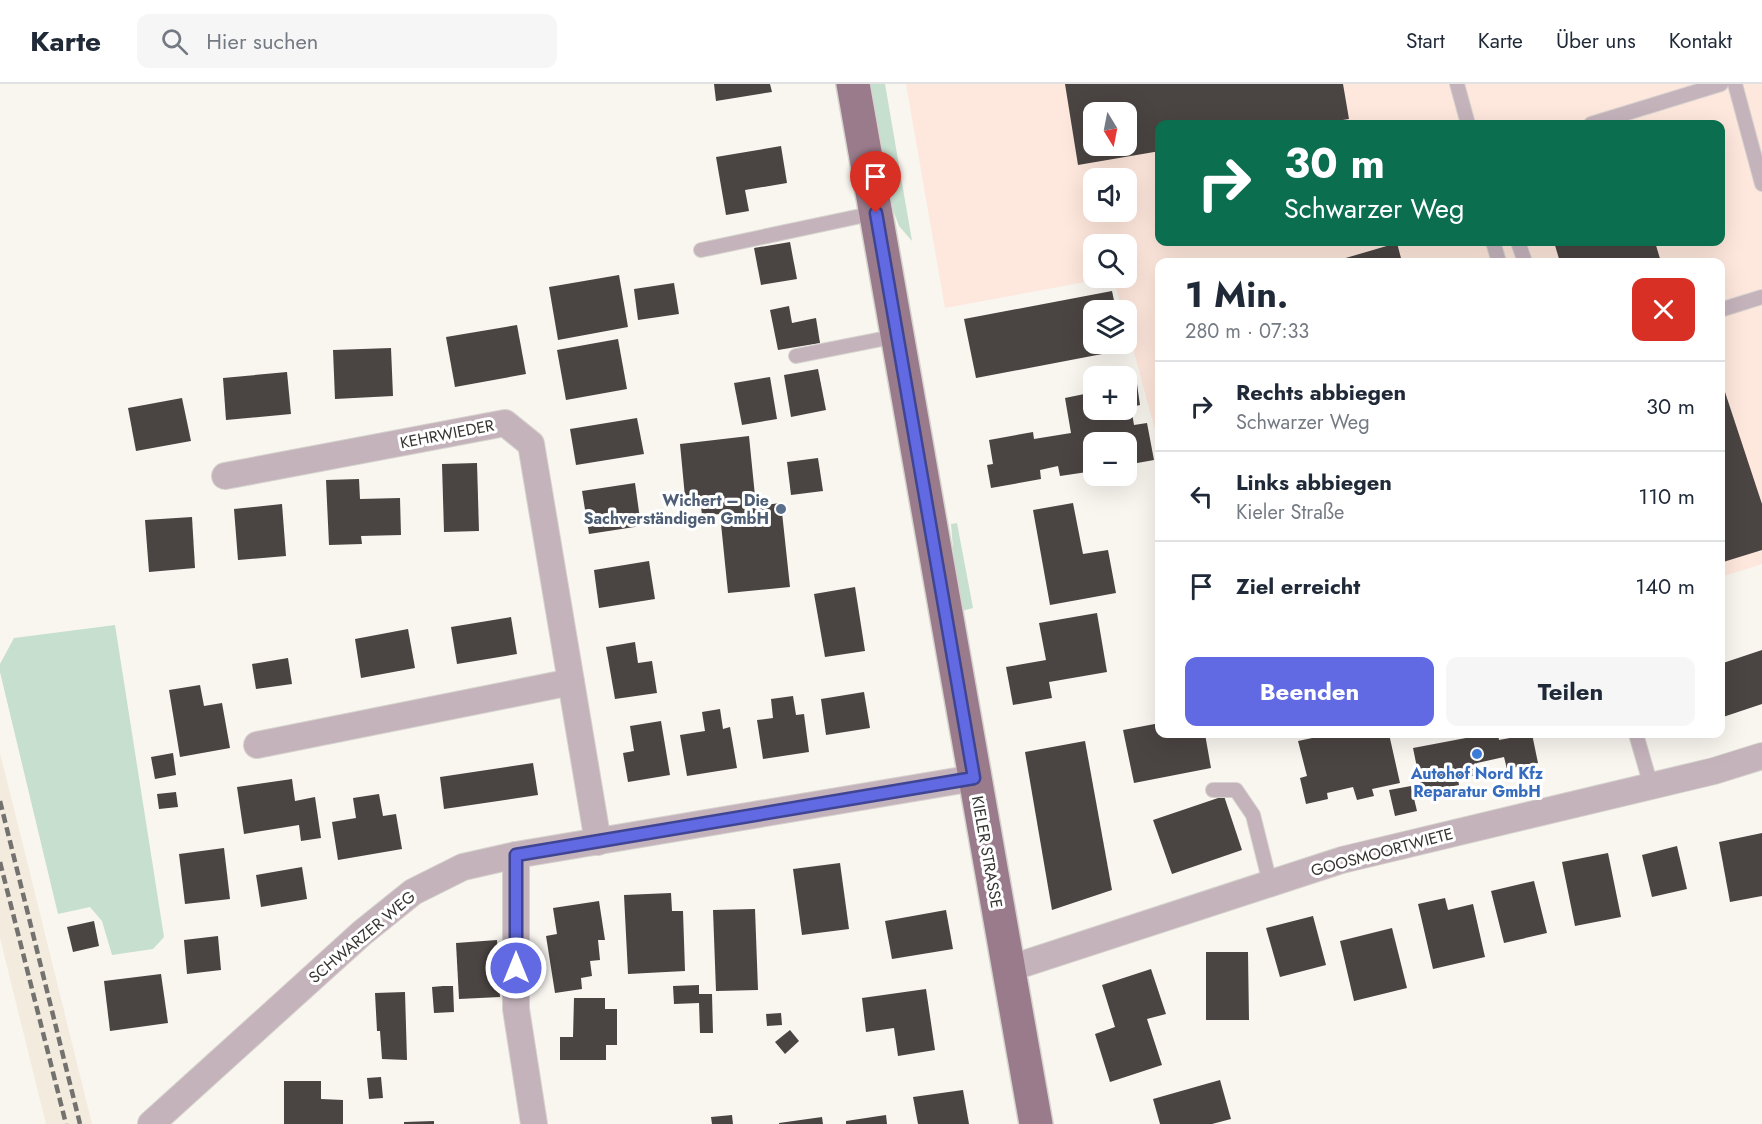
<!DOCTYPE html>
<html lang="de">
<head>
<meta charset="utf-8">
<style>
  :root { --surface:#fff; --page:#f6f6f7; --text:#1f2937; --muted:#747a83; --line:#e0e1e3; --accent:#616ae2 }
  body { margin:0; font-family:Jost,sans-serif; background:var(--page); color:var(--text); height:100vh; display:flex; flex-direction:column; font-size:22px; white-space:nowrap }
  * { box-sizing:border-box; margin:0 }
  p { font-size:20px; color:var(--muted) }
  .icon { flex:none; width:33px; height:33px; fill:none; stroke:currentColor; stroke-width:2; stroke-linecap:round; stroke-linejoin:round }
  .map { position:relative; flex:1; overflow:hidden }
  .details { position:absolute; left:1155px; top:174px; width:570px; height:480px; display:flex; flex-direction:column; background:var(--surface); border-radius:12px; box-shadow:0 6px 24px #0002 }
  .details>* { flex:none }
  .banner { position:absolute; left:1155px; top:36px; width:570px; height:126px; border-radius:12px; box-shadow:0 6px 24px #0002; background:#0b6e4f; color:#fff; overflow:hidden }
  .needle { width:39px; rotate:170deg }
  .buttons { position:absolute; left:1083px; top:18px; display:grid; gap:12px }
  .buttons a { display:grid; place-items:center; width:54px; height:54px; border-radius:12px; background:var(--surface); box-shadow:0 6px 24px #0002; font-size:30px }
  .pin { position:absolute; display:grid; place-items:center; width:51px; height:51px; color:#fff; margin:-62px -26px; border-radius:50% 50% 50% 0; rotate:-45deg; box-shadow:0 0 6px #0007 }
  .pin .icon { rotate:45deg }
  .me { position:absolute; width:66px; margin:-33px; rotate:0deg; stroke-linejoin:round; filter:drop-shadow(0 0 4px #0008) }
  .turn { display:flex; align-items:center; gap:21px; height:126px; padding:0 30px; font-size:27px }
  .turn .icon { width:78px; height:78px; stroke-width:2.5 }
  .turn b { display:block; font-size:42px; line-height:51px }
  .round { display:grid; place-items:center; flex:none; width:63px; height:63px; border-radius:12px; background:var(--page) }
  .overview { display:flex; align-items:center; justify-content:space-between; height:102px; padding:0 30px }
  h1 { font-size:36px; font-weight:700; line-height:45px }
  .primary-button { display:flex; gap:12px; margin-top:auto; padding:12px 30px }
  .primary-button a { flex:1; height:69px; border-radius:12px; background:var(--accent); color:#fff; font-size:24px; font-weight:700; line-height:69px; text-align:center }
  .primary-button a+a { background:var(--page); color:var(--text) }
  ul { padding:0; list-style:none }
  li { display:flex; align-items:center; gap:18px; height:90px; padding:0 30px; border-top:2px solid var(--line) }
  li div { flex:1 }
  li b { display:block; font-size:22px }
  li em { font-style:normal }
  header { display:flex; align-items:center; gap:36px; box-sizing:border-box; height:84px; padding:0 30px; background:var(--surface); border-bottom:2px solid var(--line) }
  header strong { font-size:28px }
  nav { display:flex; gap:33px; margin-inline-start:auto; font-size:21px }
  .search { width:420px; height:54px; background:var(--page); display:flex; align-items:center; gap:15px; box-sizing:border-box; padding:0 21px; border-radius:12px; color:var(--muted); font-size:22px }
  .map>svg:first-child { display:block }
  .commercial { fill:#fee7dc; fill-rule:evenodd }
  .built { fill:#f2ebde }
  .green { fill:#c6dfcf }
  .building { fill:#4a4442; fill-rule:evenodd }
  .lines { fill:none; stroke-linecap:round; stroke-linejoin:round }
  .service-casing { stroke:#d6d3ce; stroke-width:16 }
  .minor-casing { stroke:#d6d3ce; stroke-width:28 }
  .primary-casing { stroke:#d6d3ce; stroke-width:36 }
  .service { stroke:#c5b3bc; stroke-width:14 }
  .minor { stroke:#c5b3bc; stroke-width:26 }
  .primary { stroke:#9a7b8b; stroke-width:33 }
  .rail { stroke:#74726f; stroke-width:4.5; stroke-dasharray:9 4.5; stroke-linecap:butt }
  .route-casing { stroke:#3f4593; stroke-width:15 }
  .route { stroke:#616ae2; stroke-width:10 }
  .service-dot { fill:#5c6f8a; stroke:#fff; stroke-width:2 }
  .shop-dot { fill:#3f7fe0; stroke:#fff; stroke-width:2 }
  .labels { text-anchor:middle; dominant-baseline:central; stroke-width:6; stroke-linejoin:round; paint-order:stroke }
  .street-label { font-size:16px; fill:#363432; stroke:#fff }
  .service-label { font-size:16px; font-weight:bold; fill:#4e5e75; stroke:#fff; text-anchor:end }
  .shop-label { font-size:16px; font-weight:bold; fill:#366cbe; stroke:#fff }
</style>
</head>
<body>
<header>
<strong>Karte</strong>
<div class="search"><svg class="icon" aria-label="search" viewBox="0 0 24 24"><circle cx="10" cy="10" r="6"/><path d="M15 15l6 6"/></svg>Hier suchen</div>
<nav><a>Start</a><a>Karte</a><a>Über uns</a><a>Kontakt</a></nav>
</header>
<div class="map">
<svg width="1762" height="1040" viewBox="0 0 1762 1040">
  <rect width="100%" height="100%" fill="#f9f6f0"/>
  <path class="commercial" d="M906 0H1762V480L1721 493 1720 178H1160L1159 361 1127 242 1126 226H1122L1113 194H1126V160H1094V194H1107L945 224ZM1094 28H1126V62H1094ZM1160 40H1720V158H1160ZM1094 94H1126V128H1094Z"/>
  <path class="built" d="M0 669 22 757 92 1040H46L0 854Z"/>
  <g class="green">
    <path d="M869 0H885L912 157 899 142 890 118Z"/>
    <path d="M957 439 973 524 962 527 956 500 951 440Z"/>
    <path d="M115 541 164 853 153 865 112 871 102 837 90 823 58 830 0 588V580L14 554Z"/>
  </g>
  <g class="building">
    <path d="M714 0H770L772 8 716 17Z"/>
    <path d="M1065 0H1343L1349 35 1318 40H1160V67L1078 81ZM1094 28H1126V62H1094Z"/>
    <path d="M781 62 787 99 745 106 749 127 726 131 716 73Z"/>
    <path d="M790 158 797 195 761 201 754 164Z"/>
    <path d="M1554 158H1655L1661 178H1560Z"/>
    <path d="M1397 159 1402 178H1332Z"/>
    <path d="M619 191 628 243 558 256 549 203Z"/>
    <path d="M674 199 679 230 638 236 634 205Z"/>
    <path d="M1112 207 1116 226H1094V260H1122L1123 266 976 294 964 235Z"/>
    <path d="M789 222 792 239 816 234 820 259 778 266 770 226Z"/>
    <path d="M517 241 526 290 455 303 446 253Z"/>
    <path d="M618 255 627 305 566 316 557 266Z"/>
    <path d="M391 264 393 312 335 315 333 266Z"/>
    <path d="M818 285 826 326 791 333 784 291Z"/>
    <path d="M287 288 291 330 226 336 223 294Z"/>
    <path d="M770 293 777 335 742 341 734 299Z"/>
    <path d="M1720 293 1762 420V466L1720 479Z"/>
    <path d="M1137 300 1140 321 1131 323 1134 341 1147 339 1154 376 1126 381V358H1094V387L1060 392 1058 382 1040 386 1041 395 991 404 987 381 993 380 989 356 1033 348 1034 355 1071 349 1065 314 1094 308V326H1126V302Z"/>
    <path d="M182 314 191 357 136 367 128 324Z"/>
    <path d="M637 334 644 370 576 381 570 345Z"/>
    <path d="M749 352 756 422 781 419 790 503 728 509 720 430 702 432 700 411 685 413 680 360Z"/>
    <path d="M818 374 823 407 791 411 787 378Z"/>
    <path d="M477 379 479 447 444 448 442 380Z"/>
    <path d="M359 395 360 415 400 414 401 451 361 452 362 460 329 461 326 396Z"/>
    <path d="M635 399 641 442 589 450 582 407Z"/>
    <path d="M1073 419 1083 470 1108 466 1116 509 1050 521 1033 426Z"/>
    <path d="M282 420 286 472 238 476 234 425Z"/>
    <path d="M192 433 195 484 149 488 145 436Z"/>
    <path d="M649 477 655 515 599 524 594 486Z"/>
    <path d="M855 503 865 567 825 573 814 510Z"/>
    <path d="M1097 529 1107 588 1049 598 1052 614 1013 621 1006 583 1046 576 1039 539Z"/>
    <path d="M511 533 517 570 457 580 451 543Z"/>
    <path d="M408 545 415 584 361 594 355 555Z"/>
    <path d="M635 558 638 579 652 577 657 609 615 615 606 563Z"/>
    <path d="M1762 566V620L1720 634V580Z"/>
    <path d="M288 574 292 600 256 605 252 580Z"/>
    <path d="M200 601 204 622 222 619 230 664 180 673 169 606Z"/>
    <path d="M864 608 870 644 826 651 821 615Z"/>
    <path d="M793 612 796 631 804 630 809 668 763 675 757 636 773 634 771 615Z"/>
    <path d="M720 625 723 645 730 643 737 684 687 692 680 651 705 647 702 628Z"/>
    <path d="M661 637 670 691 628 698 623 669 634 667 630 642Z"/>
    <path d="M1160 639V650H1205L1211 684 1134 699 1123 646Z"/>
    <path d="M1331 650H1389L1400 699 1372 705 1374 712 1357 716 1353 703 1327 709 1328 715 1306 720 1300 694 1307 692 1298 657Z"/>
    <path d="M1487 650H1498L1499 656 1532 650 1538 679 1507 685 1504 673 1477 679 1479 690 1458 695 1459 701 1422 708 1413 664Z"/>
    <path d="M1085 657 1112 806 1052 826 1025 668Z"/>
    <path d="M173 669 176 691 155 695 151 673Z"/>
    <path d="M533 679 538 711 444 725 440 693Z"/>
    <path d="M292 695 295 717 315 713 321 754 301 757 299 741 244 750 237 703Z"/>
    <path d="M1411 702 1417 727 1395 732 1389 706Z"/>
    <path d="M176 708 178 723 159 725 157 710Z"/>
    <path d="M379 710 383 732 396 730 402 765 338 776 332 738 356 734 353 714Z"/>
    <path d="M1224 712 1242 766 1172 790 1153 736Z"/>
    <path d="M1762 749V812L1730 818 1719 758Z"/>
    <path d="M1677 762 1687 805 1652 813 1642 771Z"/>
    <path d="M224 764 230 815 185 820 179 770Z"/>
    <path d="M1608 769 1621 833 1575 842 1562 778Z"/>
    <path d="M840 779 849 845 802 851 793 785Z"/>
    <path d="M302 783 307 815 261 823 256 791Z"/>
    <path d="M1534 797 1547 849 1504 859 1491 807Z"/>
    <path d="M671 809 672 827H683L685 887 628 890 624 811Z"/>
    <path d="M1445 814 1448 826 1473 820 1485 873 1433 885 1418 820Z"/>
    <path d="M599 817 605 856H598L600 876 590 877 592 892 581 894 582 905 555 909 546 852 557 850 553 824Z"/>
    <path d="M755 825 758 906 716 907 713 826Z"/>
    <path d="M946 826 953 865 892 875 885 837Z"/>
    <path d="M1313 832 1326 881 1280 893 1266 844Z"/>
    <path d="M94 837 99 862 73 868 67 843Z"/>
    <path d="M1392 844 1407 904 1354 917 1340 857Z"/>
    <path d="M218 852 221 886 187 890 184 856Z"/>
    <path d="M497 856 500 913 459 915 456 859Z"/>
    <path d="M1206 868H1248L1249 936H1206Z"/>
    <path d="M1151 885 1166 930 1147 935 1162 981 1110 998 1095 950 1115 943 1102 901Z"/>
    <path d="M161 890 168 939 110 947 104 897Z"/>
    <path d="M699 901V910H712L713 949H700L699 919 674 920 673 902Z"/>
    <path d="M443 902H453L454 928 434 929 432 903Z"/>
    <path d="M926 905 935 966 898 972 894 944 866 948 862 914Z"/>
    <path d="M405 908 407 976 382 975 380 947H377L375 909Z"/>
    <path d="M574 914H605V925H617V961H606V976H560V953H573Z"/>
    <path d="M781 929 782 941 767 942 766 930Z"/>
    <path d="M790 946 799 957 785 970 775 958Z"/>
    <path d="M381 993 383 1014 369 1015 367 994Z"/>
    <path d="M1220 996 1231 1035 1212 1040H1160L1153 1015Z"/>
    <path d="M284 997H321V1015L343 1016V1040H284Z"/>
    <path d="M963 1006 969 1040H918L913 1013Z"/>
    <path d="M732 1031 733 1040H712L711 1033Z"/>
    <path d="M886 1031 887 1040H846V1037Z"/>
    <path d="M822 1033 823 1040H779V1039Z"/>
    <path d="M434 1037V1040H404V1038Z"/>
  </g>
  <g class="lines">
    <g class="service-casing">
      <g id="service">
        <path d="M1457 0 1468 40"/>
        <path d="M1735 0 1762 100"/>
        <path d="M1591 40 1721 0"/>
        <path d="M1493 158 1499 178"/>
        <path d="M1518 158 1525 178"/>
        <path d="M701 166 875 129"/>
        <path d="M1720 226 1762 213"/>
        <path d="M796 272 897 252"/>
        <path d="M1636 650 1651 702"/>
        <path d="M1213 706H1236L1253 731 1270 799"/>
      </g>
    </g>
    <g class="minor-casing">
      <g id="minor">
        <path d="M225 392 505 339 531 360 598 758"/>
        <path d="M257 661 571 598"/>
        <path d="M516 771V925L534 1040"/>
        <path d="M1008 885 1342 776 1714 687 1762 672"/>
        <path d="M151 1040 362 849 413 808 463 783 516 771 974 694"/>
      </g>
    </g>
    <g class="primary-casing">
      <path id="primary" d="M853 0 1036 1040"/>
    </g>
    <use href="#service" class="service"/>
    <use href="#minor" class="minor"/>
    <use href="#primary" class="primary"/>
    <g class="rail">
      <path d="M0 717 80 1040"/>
      <path d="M0 778 66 1040"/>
    </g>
  </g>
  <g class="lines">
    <g class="route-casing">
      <path id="route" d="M516 884V771L974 694 876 129"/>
    </g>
    <use href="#route" class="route"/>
  </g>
  <circle class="service-dot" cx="781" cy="425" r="6"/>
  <circle class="shop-dot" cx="1477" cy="670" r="6"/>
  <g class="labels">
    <g class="street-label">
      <text transform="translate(447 350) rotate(-11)">KEHRWIEDER</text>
      <text transform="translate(987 768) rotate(80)">KIELER STRASSE</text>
      <text transform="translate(1382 768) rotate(-15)">GOOSMOORTWIETE</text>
      <text transform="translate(362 853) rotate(-40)">SCHWARZER WEG</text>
    </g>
    <g class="service-label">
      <text x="769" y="416">Wichert – Die<tspan x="769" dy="18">Sachverständigen GmbH</tspan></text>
    </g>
    <g class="shop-label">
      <text x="1477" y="689">Autohof Nord Kfz<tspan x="1477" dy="18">Reparatur GmbH</tspan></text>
    </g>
  </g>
</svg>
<div class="buttons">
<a><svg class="needle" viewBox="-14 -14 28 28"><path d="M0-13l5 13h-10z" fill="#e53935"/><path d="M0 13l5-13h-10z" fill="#747a83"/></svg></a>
<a><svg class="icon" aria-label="sound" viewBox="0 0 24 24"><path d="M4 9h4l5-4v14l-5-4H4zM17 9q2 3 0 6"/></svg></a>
<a><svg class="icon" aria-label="search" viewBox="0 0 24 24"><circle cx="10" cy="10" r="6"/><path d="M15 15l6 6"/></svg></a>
<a><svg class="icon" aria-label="layers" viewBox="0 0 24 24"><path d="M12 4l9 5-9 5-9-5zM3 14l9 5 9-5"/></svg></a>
<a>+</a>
<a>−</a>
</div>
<div class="pin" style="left:876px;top:129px;background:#d93025"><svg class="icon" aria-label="arrive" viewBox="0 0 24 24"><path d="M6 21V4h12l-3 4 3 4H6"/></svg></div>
<svg class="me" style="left:516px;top:884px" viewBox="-20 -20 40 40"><circle r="17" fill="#616ae2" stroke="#fff" stroke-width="3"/><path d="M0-11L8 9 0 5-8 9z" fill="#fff"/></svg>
<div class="banner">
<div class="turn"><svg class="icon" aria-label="right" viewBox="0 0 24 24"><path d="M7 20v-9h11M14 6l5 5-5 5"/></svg><div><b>30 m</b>Schwarzer Weg</div></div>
</div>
<section class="details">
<div class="overview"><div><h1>1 Min.</h1><p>280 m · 07:33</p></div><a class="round" style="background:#d93025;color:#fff"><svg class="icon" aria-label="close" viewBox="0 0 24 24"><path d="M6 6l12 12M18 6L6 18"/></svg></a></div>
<ul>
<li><svg class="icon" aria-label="right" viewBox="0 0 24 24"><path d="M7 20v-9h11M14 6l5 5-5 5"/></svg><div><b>Rechts abbiegen</b><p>Schwarzer Weg</p></div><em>30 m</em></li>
<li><svg class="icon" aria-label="left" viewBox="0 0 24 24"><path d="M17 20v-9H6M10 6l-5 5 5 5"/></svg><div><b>Links abbiegen</b><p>Kieler Straße</p></div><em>110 m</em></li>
<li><svg class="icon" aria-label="arrive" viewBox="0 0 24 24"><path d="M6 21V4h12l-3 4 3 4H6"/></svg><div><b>Ziel erreicht</b></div><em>140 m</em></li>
</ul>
<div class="primary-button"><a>Beenden</a><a>Teilen</a></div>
</section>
</div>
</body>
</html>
